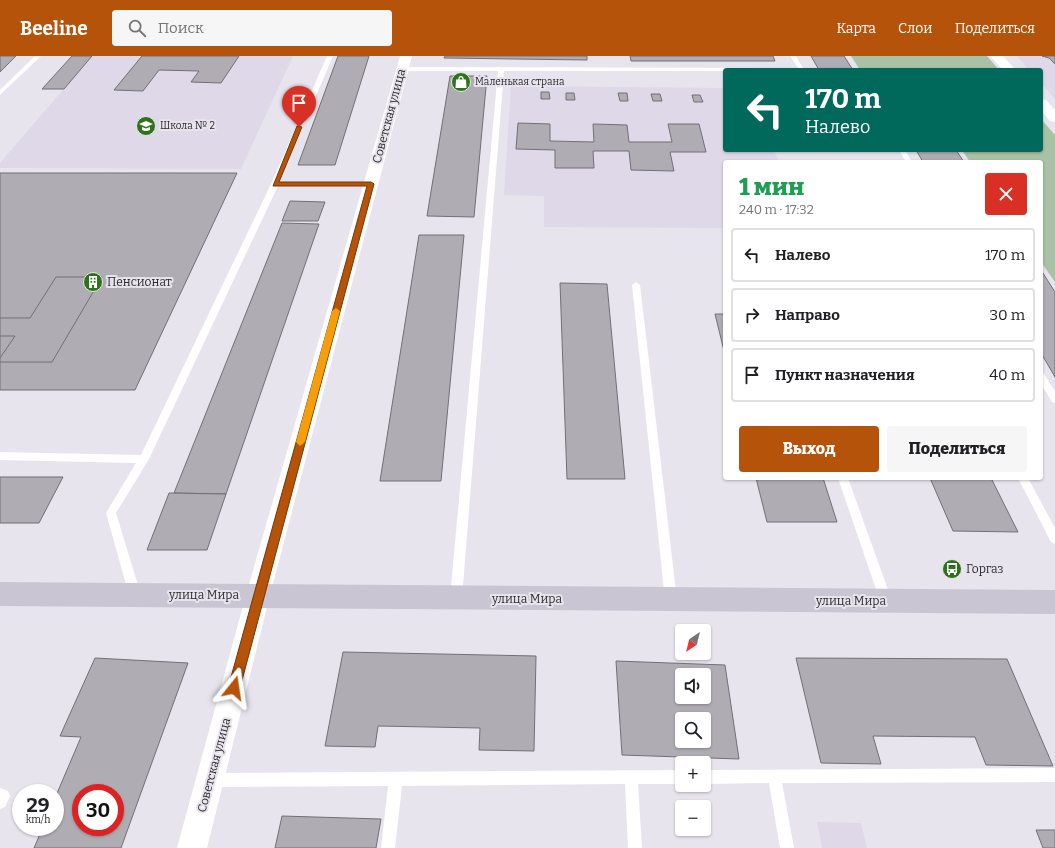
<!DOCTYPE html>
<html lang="ru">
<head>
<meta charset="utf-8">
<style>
  :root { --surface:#fff; --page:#f6f6f6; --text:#202124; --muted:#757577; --line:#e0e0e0; --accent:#b45309 }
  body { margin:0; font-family:Bitter,serif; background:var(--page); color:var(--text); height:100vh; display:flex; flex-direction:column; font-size:15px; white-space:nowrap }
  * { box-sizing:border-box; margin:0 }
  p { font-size:13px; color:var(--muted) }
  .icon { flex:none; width:22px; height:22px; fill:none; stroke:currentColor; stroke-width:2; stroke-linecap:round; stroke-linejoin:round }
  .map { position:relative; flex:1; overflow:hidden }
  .side { position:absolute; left:723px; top:104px; width:320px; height:320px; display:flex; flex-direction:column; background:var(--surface); border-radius:4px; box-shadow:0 1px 3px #0004 }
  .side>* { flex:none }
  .banner { position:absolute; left:723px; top:12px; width:320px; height:84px; border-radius:4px; box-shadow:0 1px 3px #0004; background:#00695c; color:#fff; overflow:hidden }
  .needle { width:26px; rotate:215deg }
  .controls { position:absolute; left:675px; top:568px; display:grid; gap:8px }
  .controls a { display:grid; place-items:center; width:36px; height:36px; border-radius:4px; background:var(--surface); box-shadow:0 1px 3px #0004; font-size:20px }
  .speed { position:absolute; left:12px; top:728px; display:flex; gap:8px; font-size:20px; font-weight:700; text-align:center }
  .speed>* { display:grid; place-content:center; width:52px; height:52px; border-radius:50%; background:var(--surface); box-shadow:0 1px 3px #0004; line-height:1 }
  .speed small { font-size:10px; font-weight:400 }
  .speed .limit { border:6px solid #d22; background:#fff; color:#111 }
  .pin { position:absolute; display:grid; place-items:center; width:34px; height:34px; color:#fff; margin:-41px -17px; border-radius:50% 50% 50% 0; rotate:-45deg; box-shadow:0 0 4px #0007 }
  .pin .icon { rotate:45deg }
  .me { position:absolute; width:44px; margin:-22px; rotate:15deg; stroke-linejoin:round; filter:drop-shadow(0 0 3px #0008) }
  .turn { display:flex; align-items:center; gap:14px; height:84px; padding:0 16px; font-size:18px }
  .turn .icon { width:52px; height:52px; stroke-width:2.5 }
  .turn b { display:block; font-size:28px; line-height:34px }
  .round { display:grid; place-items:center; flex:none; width:42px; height:42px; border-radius:4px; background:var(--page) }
  .head { display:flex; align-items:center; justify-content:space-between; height:68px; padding:0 16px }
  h1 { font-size:24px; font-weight:800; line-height:30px; color:#1e9e55 }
  .cta { display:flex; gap:8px; margin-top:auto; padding:8px 16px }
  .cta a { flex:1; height:46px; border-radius:4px; background:var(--accent); color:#fff; font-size:16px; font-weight:800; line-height:46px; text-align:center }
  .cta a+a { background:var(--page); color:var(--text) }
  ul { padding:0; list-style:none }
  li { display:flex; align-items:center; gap:12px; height:54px; margin:0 8px 6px; padding:0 8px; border:2px solid var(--line); border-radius:4px }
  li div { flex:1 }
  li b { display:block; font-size:15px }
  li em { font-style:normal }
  header { display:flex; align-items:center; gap:24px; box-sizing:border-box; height:56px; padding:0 20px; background:var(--accent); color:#fff }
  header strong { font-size:19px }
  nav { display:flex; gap:22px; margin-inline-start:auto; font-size:14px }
  .search { width:280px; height:36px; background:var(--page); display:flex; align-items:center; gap:10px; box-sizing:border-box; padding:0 14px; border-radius:4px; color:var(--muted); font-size:15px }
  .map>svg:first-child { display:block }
  .built { fill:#ded8e8 }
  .green { fill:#a9c1a4 }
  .building { fill:#afacb4; stroke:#726f77; fill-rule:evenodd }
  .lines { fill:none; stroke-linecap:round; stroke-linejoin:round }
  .lane { fill:#fff; fill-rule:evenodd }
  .street { fill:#fff; fill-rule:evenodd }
  .secondary { fill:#cac5d2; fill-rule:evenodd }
  .route { fill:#b45309; stroke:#753606 }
  .slow { fill:#f59e0b }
  .labels { text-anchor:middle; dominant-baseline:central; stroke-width:4; stroke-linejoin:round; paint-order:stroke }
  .far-poi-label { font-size:10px; fill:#2b2a2d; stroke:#e8e4ed; text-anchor:start }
  .street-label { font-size:12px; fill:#2b2a2d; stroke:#e8e4ed }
  .poi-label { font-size:12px; fill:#2b2a2d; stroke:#e8e4ed; text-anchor:start }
</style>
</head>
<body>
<header>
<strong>Beeline</strong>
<div class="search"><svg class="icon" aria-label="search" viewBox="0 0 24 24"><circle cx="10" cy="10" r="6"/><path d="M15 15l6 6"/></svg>Поиск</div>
<nav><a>Карта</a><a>Слои</a><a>Поделиться</a></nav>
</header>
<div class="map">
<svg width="1055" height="792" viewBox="0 0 1055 792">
  <rect width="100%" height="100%" fill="#e8e4ed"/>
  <g class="built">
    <path d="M92 0H293L241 113 0 112V107Z"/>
    <path d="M1017 0H1055V43L1041 27V14H1029Z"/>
    <path d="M511 30 725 32V94H774L779 106H725V172L544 171V140L504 139Z"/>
    <path d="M817 766 861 767 867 792H822Z"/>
  </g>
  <g class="green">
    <path d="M851 0H987L999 14H860Z"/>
    <path d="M1041 63 1055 79V226L1041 206V106H970L962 94H1041Z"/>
  </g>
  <g class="building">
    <path d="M0 0H16L0 16Z"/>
    <path d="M72 0H92L64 33H42Z"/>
    <path d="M142 0H239L221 27 191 26 199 15 159 14 143 35 114 34Z"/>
    <path d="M338 0H369L335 109H298Z"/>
    <path d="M445 0H587V4L444 2Z"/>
    <path d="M630 0H773L775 5H631Z"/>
    <path d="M811 0H844L853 14H819Z"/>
    <path d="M1042 0H1055V8L1049 2Z"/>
    <path d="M450 20H487L474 161 427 160Z"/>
    <path d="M541 36H549L550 43H541Z"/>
    <path d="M566 37H574L575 44H566Z"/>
    <path d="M618 37H627L628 45H620Z"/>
    <path d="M651 38H660L662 45H653Z"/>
    <path d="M692 39H700L703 46H694Z"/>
    <path d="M518 67 550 68V85L594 86 593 68 627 69 629 86H672L668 68H699L706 96H670L674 115 631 114 629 95H593L594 112H555V94L516 93Z"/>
    <path d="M916 94H956L964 106H923Z"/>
    <path d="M0 117H237L135 334H0Z"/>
    <path d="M290 145 325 146 318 165H282Z"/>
    <path d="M282 167 319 168 226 438 174 437Z"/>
    <path d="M419 179H464L441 425H380Z"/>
    <path d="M1041 214 1055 236V321L1041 297Z"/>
    <path d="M56 221H102L52 306H0V302L15 280H0V262H30Z"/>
    <path d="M560 227 607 228 625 423H567Z"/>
    <path d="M715 258H725V299Z"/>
    <path d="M0 421H63L39 467H0Z"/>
    <path d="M756 422H823L837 466H767Z"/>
    <path d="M930 422H991L1018 476 953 475Z"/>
    <path d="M169 437 226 438 207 494H147Z"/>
    <path d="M343 596 536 600 534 695 479 694 480 672 378 670 375 691 325 690Z"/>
    <path d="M95 602 188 607 121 792H34L43 771H55V742L81 681 60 680ZM81 737H115V771H81Z"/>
    <path d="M796 602 1007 603 1053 710 986 709 975 681 873 680 881 708 821 707Z"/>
    <path d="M616 605 725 609 739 703 622 699ZM682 619H704V641H682ZM682 663H704V685H682Z"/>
    <path d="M282 760 381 763 376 792H275Z"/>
    <path d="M1036 774H1055V792H1043Z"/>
  </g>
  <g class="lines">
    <g class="lane">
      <path d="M35 0H41L0 39V34Z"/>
      <path d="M327 0H333L279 126H371L375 128 371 130H278L149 403 116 457 141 539 139 543 135 544 131 543 129 539 106 457 136 407 0 404V396L141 399 271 128Z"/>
      <path d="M790 0H796L804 14H725V15H504L462 542 460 546 456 547 452 546 450 542 498 15H403L400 13 403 11 798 12Z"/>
      <path d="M899 94H905L912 106H906Z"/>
      <path d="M636 226 640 229 677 544 675 548 671 549 667 548 665 544 632 229Z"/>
      <path d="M1041 317 1044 318 1055 335V347L1052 346 1041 328Z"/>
      <path d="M838 422H848L892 545 890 549 886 550 882 549 880 545Z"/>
      <path d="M1018 422H1028L1055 472V488L1051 486Z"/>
      <path d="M1055 712V726L782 727 794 792H780L769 727 704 728V714Z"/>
      <path d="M682 714V728H638L642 792H628L625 728 402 730 395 792H381L388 730 210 731 205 729 203 724 205 719 210 717Z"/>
      <path d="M0 732 8 735 10 740 5 751 0 753Z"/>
    </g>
    <g class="street">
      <path d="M400 0H412L270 539 207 792H177L246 539Z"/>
      <path d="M990 0H1003L1016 14H1003Z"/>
      <path d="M1041 43 1046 44 1055 54V66L1050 65 1041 55Z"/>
    </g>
    <path class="secondary" d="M0 526 1055 534V558L0 550Z"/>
  </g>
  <path class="route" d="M297 70 302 71 279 126H371L374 128 240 632 238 636 234 637 230 636 228 632 367 130H273Z"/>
  <path class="slow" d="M336 252 340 255 305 386 300 390 296 386 332 255Z"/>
  <defs>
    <g id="shop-disc" transform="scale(1)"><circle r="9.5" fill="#2b7417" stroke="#e8e4ed"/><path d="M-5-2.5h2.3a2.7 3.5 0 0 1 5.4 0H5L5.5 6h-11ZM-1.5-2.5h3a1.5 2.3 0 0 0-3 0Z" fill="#fff"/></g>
    <g id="school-disc" transform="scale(1)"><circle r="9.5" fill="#2b7417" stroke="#e8e4ed"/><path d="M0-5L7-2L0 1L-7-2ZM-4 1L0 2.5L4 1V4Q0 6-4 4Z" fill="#fff"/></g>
    <g id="building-disc" transform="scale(1)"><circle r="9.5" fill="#2b7417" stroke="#e8e4ed"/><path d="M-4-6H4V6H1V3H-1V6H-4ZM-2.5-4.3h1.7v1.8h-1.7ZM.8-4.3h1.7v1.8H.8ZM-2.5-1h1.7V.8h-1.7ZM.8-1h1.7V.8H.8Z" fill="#fff"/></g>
    <g id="bus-disc" transform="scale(1)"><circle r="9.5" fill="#2b7417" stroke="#e8e4ed"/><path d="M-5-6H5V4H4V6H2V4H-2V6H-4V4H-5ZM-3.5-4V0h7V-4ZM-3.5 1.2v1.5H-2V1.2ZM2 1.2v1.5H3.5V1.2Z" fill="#fff"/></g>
  </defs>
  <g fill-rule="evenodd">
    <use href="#shop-disc" x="461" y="26"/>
    <use href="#school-disc" x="146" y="70"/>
    <use href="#building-disc" x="93" y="226"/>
    <use href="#bus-disc" x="952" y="513"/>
  </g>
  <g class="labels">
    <g class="far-poi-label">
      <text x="475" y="26">Маленькая страна</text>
      <text x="160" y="70">Школа № 2</text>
    </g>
    <g class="street-label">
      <text transform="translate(389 60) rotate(-75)">Советская улица</text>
      <text x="204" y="539">улица Мира</text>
      <text x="527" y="543">улица Мира</text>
      <text x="851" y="545">улица Мира</text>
      <text transform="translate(214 709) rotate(-75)">Советская улица</text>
    </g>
    <g class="poi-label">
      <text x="107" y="226">Пенсионат</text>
      <text x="966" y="513">Горгаз</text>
    </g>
  </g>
</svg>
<div class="controls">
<a><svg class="needle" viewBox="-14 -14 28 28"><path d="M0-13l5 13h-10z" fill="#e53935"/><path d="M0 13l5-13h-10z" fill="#757577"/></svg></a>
<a><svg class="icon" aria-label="sound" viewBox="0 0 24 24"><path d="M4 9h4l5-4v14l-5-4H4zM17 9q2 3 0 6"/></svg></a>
<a><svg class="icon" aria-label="search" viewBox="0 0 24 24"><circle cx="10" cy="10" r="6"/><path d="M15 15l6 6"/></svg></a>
<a>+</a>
<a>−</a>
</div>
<div class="speed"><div>29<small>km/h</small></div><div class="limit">30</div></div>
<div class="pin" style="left:299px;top:71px;background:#d93025"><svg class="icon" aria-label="arrive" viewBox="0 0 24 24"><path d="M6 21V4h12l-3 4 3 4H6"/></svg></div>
<svg class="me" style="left:234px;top:632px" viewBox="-20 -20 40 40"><path d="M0-17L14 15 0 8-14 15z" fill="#b45309" stroke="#fff" stroke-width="4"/></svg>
<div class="banner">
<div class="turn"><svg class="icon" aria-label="left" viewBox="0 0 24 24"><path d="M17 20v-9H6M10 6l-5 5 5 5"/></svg><div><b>170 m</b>Налево</div></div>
</div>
<section class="side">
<div class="head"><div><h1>1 мин</h1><p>240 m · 17:32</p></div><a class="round" style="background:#d93025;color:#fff"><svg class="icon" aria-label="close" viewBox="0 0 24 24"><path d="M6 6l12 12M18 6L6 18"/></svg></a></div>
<ul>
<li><svg class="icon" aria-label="left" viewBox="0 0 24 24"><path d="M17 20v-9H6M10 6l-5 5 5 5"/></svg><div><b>Налево</b></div><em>170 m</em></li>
<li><svg class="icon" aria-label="right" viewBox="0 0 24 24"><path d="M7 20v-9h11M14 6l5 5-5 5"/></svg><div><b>Направо</b></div><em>30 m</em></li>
<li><svg class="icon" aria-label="arrive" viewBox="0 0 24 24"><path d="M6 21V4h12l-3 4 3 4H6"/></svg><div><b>Пункт назначения</b></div><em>40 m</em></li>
</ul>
<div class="cta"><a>Выход</a><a>Поделиться</a></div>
</section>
</div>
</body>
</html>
